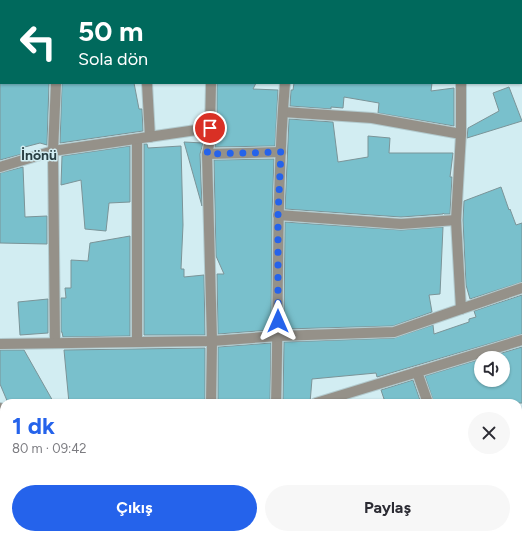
<!DOCTYPE html>
<html lang="tr">
<head>
<meta charset="utf-8">
<style>
  :root { --surface:#fff; --page:#f7f7f7; --text:#2b2b33; --muted:#7c7c81; --accent:#2563eb }
  body { margin:0; font-family:Figtree,sans-serif; background:var(--page); color:var(--text); height:100vh; display:flex; flex-direction:column; font-size:15px; white-space:nowrap }
  * { box-sizing:border-box; margin:0 }
  p { font-size:13px; color:var(--muted) }
  .icon { flex:none; width:22px; height:22px; fill:none; stroke:currentColor; stroke-width:2; stroke-linecap:round; stroke-linejoin:round }
  .map { position:relative; flex:1; overflow:hidden }
  .sheet { position:absolute; left:0px; top:399px; width:522px; height:140px; display:flex; flex-direction:column; background:var(--surface); border-radius:12px 12px 0 0; box-shadow:0 1px 3px #0004 }
  .sheet>* { flex:none }
  .hud { position:absolute; left:0px; top:0px; width:522px; height:84px; box-shadow:0 1px 3px #0004; background:#00695c; color:#fff; overflow:hidden }
  .tools { position:absolute; left:474px; top:351px; display:grid; gap:8px }
  .tools a { display:grid; place-items:center; width:36px; height:36px; border-radius:50%; background:var(--surface); box-shadow:0 1px 3px #0004; font-size:20px }
  .pin { position:absolute; display:grid; place-items:center; width:34px; height:34px; color:#fff; margin:-17px; border:2px solid #fff; border-radius:50%; box-shadow:0 1px 4px #0007 }
  .me { position:absolute; width:44px; margin:-22px; rotate:0deg; stroke-linejoin:round; filter:drop-shadow(0 0 3px #0008) }
  .turn { display:flex; align-items:center; gap:14px; height:84px; padding:0 12px; font-size:18px }
  .turn .icon { width:52px; height:52px; stroke-width:2.5 }
  .turn b { display:block; font-size:28px; line-height:34px }
  .round { display:grid; place-items:center; flex:none; width:42px; height:42px; border-radius:21px; background:var(--page) }
  .summary { display:flex; align-items:center; justify-content:space-between; height:68px; padding:0 12px }
  h1 { font-size:24px; font-weight:700; line-height:30px; color:var(--accent) }
  .button { display:flex; gap:8px; margin-top:auto; padding:8px 12px }
  .button a { flex:1; height:46px; border-radius:24px; background:var(--accent); color:#fff; font-size:16px; font-weight:700; line-height:46px; text-align:center }
  .button a+a { background:var(--page); color:var(--text) }
  .map>svg:first-child { display:block }
  .building { fill:#79c0cc; stroke:#7b9498 }
  .lines { fill:none; stroke-linecap:round; stroke-linejoin:round }
  .minor-casing { stroke:#b2cace; stroke-width:12 }
  .minor { stroke:#959189; stroke-width:10 }
  .route { stroke:#2563eb; stroke-width:7; stroke-dasharray:0 12.6 }
  .labels { text-anchor:middle; dominant-baseline:central; stroke-width:3; stroke-linejoin:round; paint-order:stroke }
  .district-label { font-size:14px; font-weight:bold; fill:#293f43; stroke:#d2edf2 }
</style>
</head>
<body>
<div class="map">
<svg width="522" height="539" viewBox="0 0 522 539">
  <rect width="100%" height="100%" fill="#d2edf2"/>
  <g class="building">
    <path d="M0 83H49L47 145 40 143 21 148 22 154 0 160Z"/>
    <path d="M62 83H134L139 109H142L143 131 60 143Z"/>
    <path d="M217 83H256L253 89 278 90 275 146 215 147 218 132 217 126Z"/>
    <path d="M294 83H432L431 91 454 88V126L378 113 379 103 344 97 343 108 331 107V109L290 106 291 90H293Z"/>
    <path d="M509 87 522 121 467 138 468 128 499 111 493 93Z"/>
    <path d="M289 119 333 122 338 162 368 157V136L390 138 389 153H453L450 177H452L450 214H444L443 213V214L401 217 285 209Z"/>
    <path d="M184 142 203 143 200 154 202 206Z"/>
    <path d="M144 144H147L148 148 181 146 183 225 181 269H184V277L204 275 205 335H144Z"/>
    <path d="M130 146V202L109 203 106 231 85 229 81 180 61 185 62 156Z"/>
    <path d="M274 159 272 215 271 330 218 334 217 274H224L216 256 214 160Z"/>
    <path d="M23 167 25 217 47 216V244L0 243V173Z"/>
    <path d="M501 187 509 210 510 209 516 225 522 223V282L470 299 466 285 463 220 464 201Z"/>
    <path d="M285 222 401 230 443 227 440 294 429 295 432 312 393 326 284 329Z"/>
    <path d="M130 236V336L63 337 62 332H61V298H66L65 288H71V260L88 261 90 243Z"/>
    <path d="M522 295V334L377 377 376 373 312 379 310 403 283 401 284 342 394 338 433 325 434 334 469 322V319L476 317 474 311Z"/>
    <path d="M48 299V333L20 335 18 302Z"/>
    <path d="M271 343 270 403H218V347Z"/>
    <path d="M522 347V403H434L425 376 481 359V380H503V358H485Z"/>
    <path d="M205 348V403H69L64 350Z"/>
    <path d="M0 350H24L54 403H8L0 384Z"/>
    <path d="M413 380 421 403H390L384 399 381 390Z"/>
  </g>
  <g class="lines">
    <g class="minor-casing">
      <g id="minor">
        <path d="M143 0V1"/>
        <path d="M185 0 189 1"/>
        <path d="M211 0V1"/>
        <path d="M289 0V1"/>
        <path d="M421 0V1"/>
        <path d="M36 1 45 0"/>
        <path d="M58 1V0"/>
        <path d="M521 3 522 5"/>
        <path d="M0 5H1"/>
        <path d="M521 39 522 38"/>
        <path d="M147 83 150 137"/>
        <path d="M283 112 372 118 461 134"/>
        <path d="M137 139V342"/>
        <path d="M207 154 281 152"/>
        <path d="M0 167 53 151 210 128"/>
        <path d="M278 215 401 224 456 220"/>
        <path d="M461 309 456 220 461 134V83"/>
        <path d="M55 343 53 151 56 83"/>
        <path d="M0 344 212 341 278 336 394 332 522 288"/>
        <path d="M417 372 428 403"/>
        <path d="M211 403 212 341 207 154 212 131 210 128 211 83"/>
        <path d="M276 403C279 296 276 189 285 83"/>
        <path d="M316 403 522 340"/>
        <path d="M0 408 4 421"/>
        <path d="M0 503 4 502"/>
        <path d="M36 535 38 539"/>
        <path d="M128 535 129 539"/>
        <path d="M213 535 215 539"/>
        <path d="M294 535 296 539"/>
        <path d="M390 535 392 539"/>
        <path d="M475 535 477 539"/>
      </g>
    </g>
    <use href="#minor" class="minor"/>
  </g>
  <g class="lines">
    <path class="route" d="M210 128 212 131 207 154 281 152 278 215V321"/>
  </g>
  <g class="labels">
    <g class="district-label">
      <text x="39" y="155">İnönü</text>
    </g>
  </g>
</svg>
<div class="tools">
<a><svg class="icon" aria-label="sound" viewBox="0 0 24 24"><path d="M4 9h4l5-4v14l-5-4H4zM17 9q2 3 0 6"/></svg></a>
</div>
<div class="pin" style="left:210px;top:128px;background:#d93025"><svg class="icon" aria-label="arrive" viewBox="0 0 24 24"><path d="M6 21V4h12l-3 4 3 4H6"/></svg></div>
<svg class="me" style="left:278px;top:321px" viewBox="-20 -20 40 40"><path d="M0-17L14 15 0 8-14 15z" fill="#2563eb" stroke="#fff" stroke-width="4"/></svg>
<div class="hud">
<div class="turn"><svg class="icon" aria-label="left" viewBox="0 0 24 24"><path d="M17 20v-9H6M10 6l-5 5 5 5"/></svg><div><b>50 m</b>Sola dön</div></div>
</div>
<section class="sheet">
<div class="summary"><div><h1>1 dk</h1><p>80 m · 09:42</p></div><a class="round"><svg class="icon" aria-label="close" viewBox="0 0 24 24"><path d="M6 6l12 12M18 6L6 18"/></svg></a></div>
<div class="button"><a>Çıkış</a><a>Paylaş</a></div>
</section>
</div>
</body>
</html>
